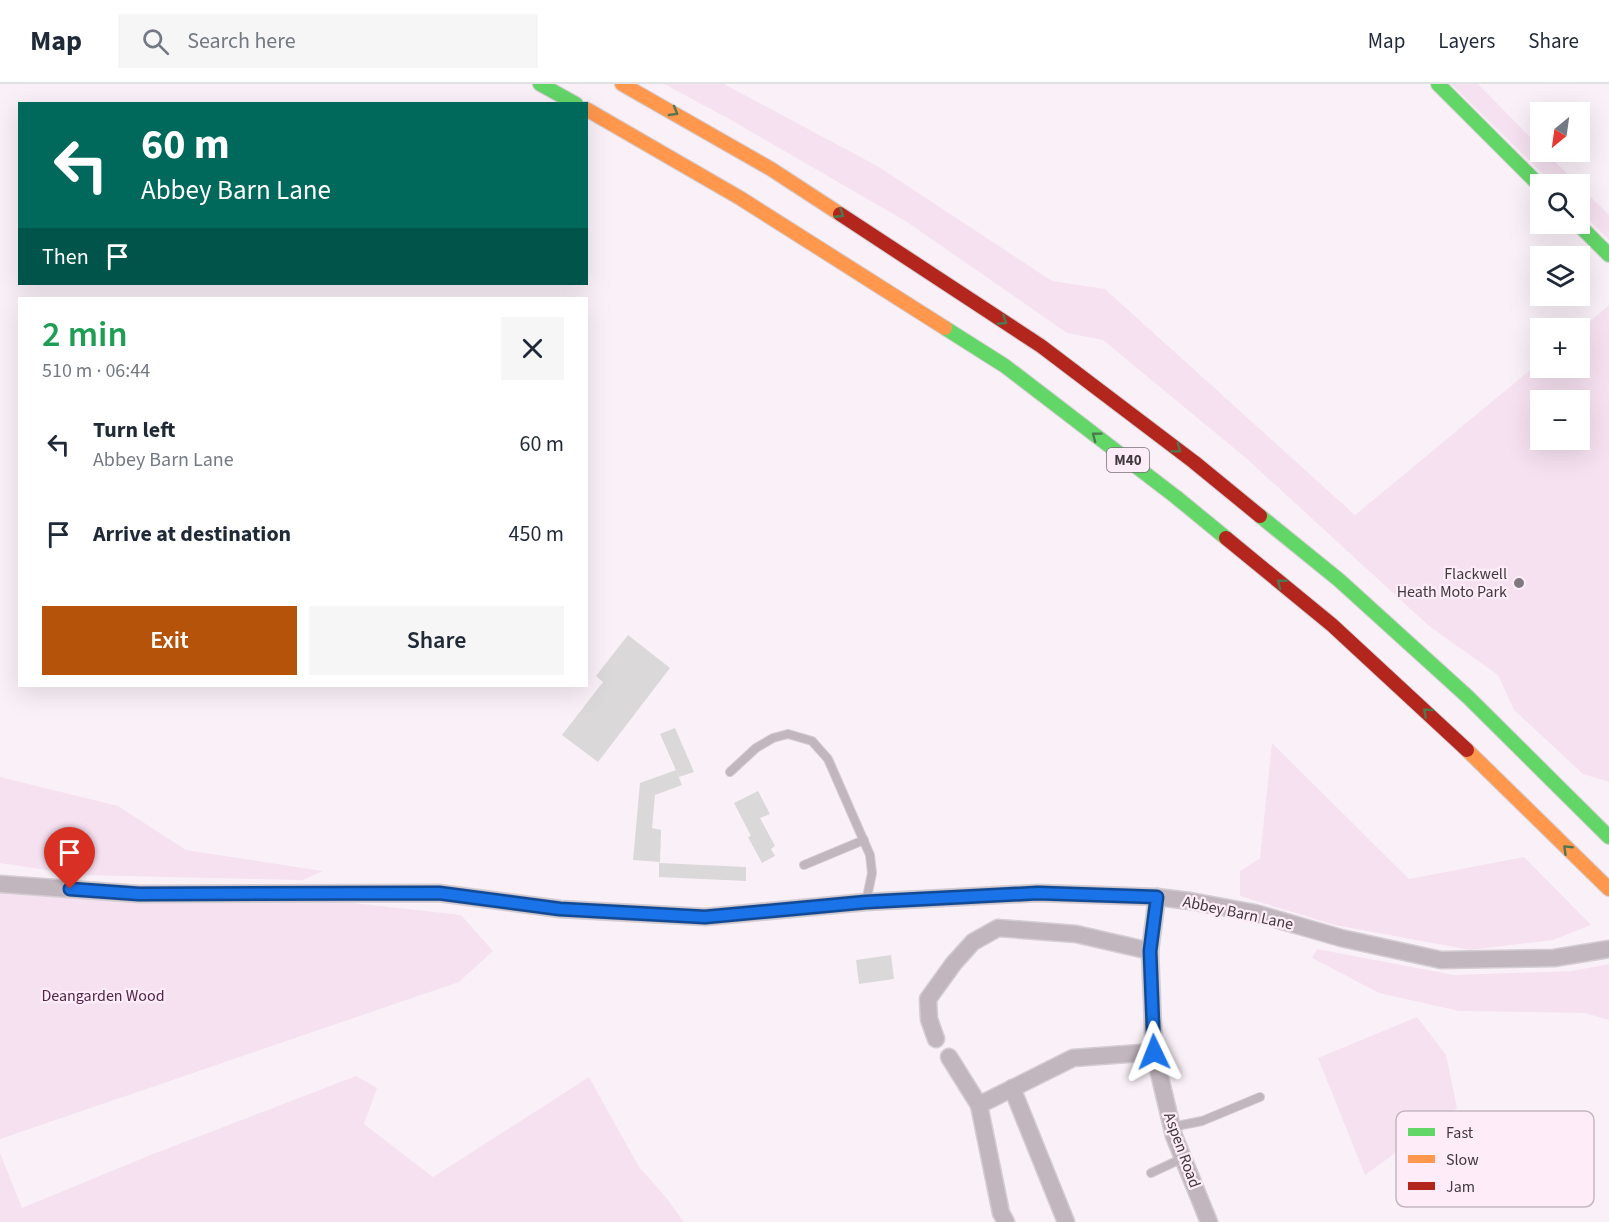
<!DOCTYPE html>
<html lang="en">
<head>
<meta charset="utf-8">
<style>
  :root { --surface:#fff; --page:#f6f6f7; --text:#1f2937; --muted:#747a83; --line:#e0e1e3; --accent:#b45309 }
  body { margin:0; font-family:"Source Sans 3",sans-serif; background:var(--page); color:var(--text); height:100vh; display:flex; flex-direction:column; font-size:22px; white-space:nowrap }
  * { box-sizing:border-box; margin:0 }
  p { font-size:20px; color:var(--muted) }
  .icon { flex:none; width:33px; height:33px; fill:none; stroke:currentColor; stroke-width:2; stroke-linecap:round; stroke-linejoin:round }
  .map { position:relative; flex:1; overflow:hidden }
  .side { position:absolute; left:18px; top:213px; width:570px; height:390px; display:flex; flex-direction:column; background:var(--surface); border-radius:0px; box-shadow:0 6px 24px #0002 }
  .side>* { flex:none }
  .hud { position:absolute; left:18px; top:18px; width:570px; height:183px; border-radius:0px; box-shadow:0 6px 24px #0002; background:#00695c; color:#fff; overflow:hidden }
  .needle { width:39px; rotate:209deg }
  .buttons { position:absolute; left:1530px; top:18px; display:grid; gap:12px }
  .buttons a { display:grid; place-items:center; width:60px; height:60px; border-radius:0px; background:var(--surface); box-shadow:0 6px 24px #0002; font-size:30px }
  .pin { position:absolute; display:grid; place-items:center; width:51px; height:51px; color:#fff; margin:-62px -26px; border-radius:50% 50% 50% 0; rotate:-45deg; box-shadow:0 0 6px #0007 }
  .pin .icon { rotate:45deg }
  .me { position:absolute; width:66px; margin:-33px; rotate:358deg; stroke-linejoin:round; filter:drop-shadow(0 0 4px #0008) }
  .turn { display:flex; align-items:center; gap:21px; height:126px; padding:0 24px; font-size:27px }
  .turn .icon { width:78px; height:78px; stroke-width:2.5 }
  .turn b { display:block; font-size:42px; line-height:51px }
  .then { display:flex; align-items:center; height:57px; padding:0 24px; background:#0003; gap:12px; font-size:22px }
  .round { display:grid; place-items:center; flex:none; width:63px; height:63px; border-radius:0px; background:var(--page) }
  .headline { display:flex; align-items:center; justify-content:space-between; height:102px; padding:0 24px }
  h1 { font-size:36px; font-weight:600; line-height:45px; color:#1e9e55 }
  .cta { display:flex; gap:12px; margin-top:auto; padding:12px 24px }
  .cta a { flex:1; height:69px; border-radius:0px; background:var(--accent); color:#fff; font-size:24px; font-weight:600; line-height:69px; text-align:center }
  .cta a+a { background:var(--page); color:var(--text) }
  ul { padding:0; list-style:none }
  li { display:flex; align-items:center; gap:18px; height:90px; padding:0 24px }
  li div { flex:1 }
  li b { display:block; font-size:22px }
  li em { font-style:normal }
  header { display:flex; align-items:center; gap:36px; box-sizing:border-box; height:84px; padding:0 30px; background:var(--surface); border-bottom:2px solid var(--line) }
  header strong { font-size:28px }
  nav { display:flex; gap:33px; margin-inline-start:auto; font-size:21px }
  .search { width:420px; height:54px; background:var(--page); display:flex; align-items:center; gap:15px; box-sizing:border-box; padding:0 21px; border-radius:0px; color:var(--muted); font-size:22px }
  .map>svg:first-child { display:block }
  .green { fill:#f6e1f0; fill-rule:evenodd }
  .building { fill:#dad8d9 }
  .lines { fill:none; stroke-linecap:round; stroke-linejoin:round }
  .lane-casing { stroke:#d4cdd2; stroke-width:10 }
  .street-casing { stroke:#d4cdd2; stroke-width:19 }
  .fast-casing { stroke:#d4cdd2; stroke-width:16 }
  .slow-casing { stroke:#d4cdd2; stroke-width:16 }
  .jam-casing { stroke:#d4cdd2; stroke-width:16 }
  .lane { stroke:#c2b6be; stroke-width:8 }
  .street { stroke:#c2b6be; stroke-width:16 }
  .fast { stroke:#63d668; stroke-width:14 }
  .slow { stroke:#ff974d; stroke-width:14 }
  .jam { stroke:#b3261e; stroke-width:14 }
  .oneway { stroke:#4e784f }
  .route-casing { stroke:#114b97; stroke-width:15 }
  .route { stroke:#1a73e8; stroke-width:10 }
  .poi-dot { fill:#81797f; stroke:#feedf9; stroke-width:2 }
  .labels { text-anchor:middle; dominant-baseline:central; stroke-width:4.5; stroke-linejoin:round; paint-order:stroke }
  .shield { fill:#feedf9; stroke:#796f76; stroke-width:1.5 }
  .shield-label { font-size:15px; font-weight:bold; fill:#40393e }
  .poi-label { font-size:16px; fill:#40393e; stroke:#feedf9; text-anchor:end }
  .street-label { font-size:16px; fill:#40393e; stroke:#feedf9 }
  .park-label { font-size:16px; fill:#542549; stroke:#feedf9 }
  .key { fill:#feedf9; stroke:#c5b7c1; stroke-width:1.5 }
  .key-label { font-size:16px; fill:#40393e }
</style>
</head>
<body>
<header>
<strong>Map</strong>
<div class="search"><svg class="icon" aria-label="search" viewBox="0 0 24 24"><circle cx="10" cy="10" r="6"/><path d="M15 15l6 6"/></svg>Search here</div>
<nav><a>Map</a><a>Layers</a><a>Share</a></nav>
</header>
<div class="map">
<svg width="1609" height="1138" viewBox="0 0 1609 1138">
  <rect width="100%" height="100%" fill="#faf1f8"/>
  <g class="green">
    <path d="M664 0H724L879 83 1052 197 1105 205 1355 431 1540 278V284H1580V246L1609 221V698L1583 690 1514 626 1498 591 1429 542 1247 375 1103 256 1067 249 907 138 731 36ZM1540 316H1580V356H1540Z"/>
    <path d="M1451 0H1478L1540 63V68H1545L1578 100H1553Z"/>
    <path d="M1580 102 1609 131V156L1580 127Z"/>
    <path d="M1272 659 1409 795 1524 773 1591 841 1553 856 1470 866 1335 841 1240 812V787L1260 774Z"/>
    <path d="M0 693 118 722 186 766 323 787 303 796 79 791 0 779Z"/>
    <path d="M0 797 282 811 461 831 493 867 459 898 0 1055Z"/>
    <path d="M1317 865 1454 891 1572 887 1609 880V936L1585 929 1459 927 1379 909 1312 874Z"/>
    <path d="M1417 933 1446 971 1457 1024 1365 1091 1318 974Z"/>
    <path d="M356 992 377 1004 364 1040 433 1093 589 993 639 1083 665 1112 684 1138H0V1069L22 1124 153 1070Z"/>
  </g>
  <g class="building">
    <path d="M628 551 670 584 598 678 562 651 603 598 596 592Z"/>
    <path d="M675 644 694 688 679 693 660 650Z"/>
    <path d="M676 686 682 701 655 711 652 744 661 746 660 778 633 776 640 699Z"/>
    <path d="M758 707 770 730 760 734 775 762 771 765 775 772 762 779 748 753 751 752 734 719Z"/>
    <path d="M659 779 746 783V797L659 793Z"/>
    <path d="M891 871 894 895 859 900 856 876Z"/>
  </g>
  <g class="lines">
    <g class="lane-casing">
      <g id="lane">
        <path d="M730 688 756 664 773 654 788 650 812 657 828 675 870 771 872 789 866 818"/>
        <path d="M804 781 864 756"/>
        <path d="M1172 1043 1202 1037 1260 1013"/>
        <path d="M1151 1089 1183 1074"/>
      </g>
    </g>
    <g class="street-casing">
      <g id="street">
        <path d="M0 800 139 810 439 809 560 825 705 833 866 818 1038 809 1157 813 1190 817 1255 829 1341 854 1441 876 1554 874 1609 865"/>
        <path d="M1157 813 1150 867 1154 968 1174 1052 1209 1138"/>
        <path d="M936 955 929 935 928 915 954 879 973 858 998 844 1076 850 1150 867"/>
        <path d="M949 973 979 1021"/>
        <path d="M1012 1004 1066 1138"/>
        <path d="M1006 1138 1001 1129 979 1021 1073 974 1154 968"/>
      </g>
    </g>
    <g class="fast-casing">
      <g id="fast">
        <path d="M540 0 576 20"/>
        <path d="M1438 0 1540 102"/>
        <path d="M1578 140 1609 171"/>
        <path d="M945 244 1005 282 1176 413 1226 454"/>
        <path d="M1260 432 1339 496 1468 613 1609 753"/>
      </g>
    </g>
    <g class="slow-casing">
      <g id="slow">
        <path d="M622 0 771 85 840 130"/>
        <path d="M586 25 740 114 945 244"/>
        <path d="M1467 666 1609 805"/>
      </g>
    </g>
    <g class="jam-casing">
      <g id="jam">
        <path d="M840 130 1041 262 1194 378 1260 432"/>
        <path d="M1226 454 1332 541 1467 666"/>
      </g>
    </g>
    <use href="#lane" class="lane"/>
    <use href="#street" class="street"/>
    <use href="#fast" class="fast"/>
    <use href="#slow" class="slow"/>
    <use href="#jam" class="jam"/>
  </g>
  <defs><path id="oneway-chevron" d="M-2-3.5L2.5 0L-2 3.5" fill="none" stroke-width="1.6" stroke-linecap="round" stroke-linejoin="round" transform="scale(1.5)"/></defs>
  <g class="oneway">
    <use href="#oneway-chevron" transform="translate(674 28) rotate(30)"/>
    <use href="#oneway-chevron" transform="translate(840 130) rotate(33)"/>
    <use href="#oneway-chevron" transform="translate(1003 237) rotate(33)"/>
    <use href="#oneway-chevron" transform="translate(1096 352) rotate(-143)"/>
    <use href="#oneway-chevron" transform="translate(1177 365) rotate(37)"/>
    <use href="#oneway-chevron" transform="translate(1281 499) rotate(-141)"/>
    <use href="#oneway-chevron" transform="translate(1427 628) rotate(-138)"/>
    <use href="#oneway-chevron" transform="translate(1567 765) rotate(-136)"/>
  </g>
  <g class="lines">
    <g class="route-casing">
      <path id="route" d="M70 805 139 810 439 809 560 825 705 833 866 818 1038 809 1157 813 1150 867 1154 968"/>
    </g>
    <use href="#route" class="route"/>
  </g>
  <circle class="poi-dot" cx="1519" cy="499" r="6"/>
  <g class="labels">
    <rect class="shield" x="1107" y="364" width="42" height="24" rx="4.5"/>
    <g class="shield-label">
      <text x="1128" y="376">M40</text>
    </g>
    <g class="poi-label">
      <text x="1507" y="490">Flackwell<tspan x="1507" dy="18">Heath Moto Park</tspan></text>
    </g>
    <g class="street-label">
      <text transform="translate(1238 829) rotate(12)">Abbey Barn Lane</text>
      <text transform="translate(1182 1066) rotate(70)">Aspen Road</text>
    </g>
    <g class="park-label">
      <text x="103" y="912">Deangarden Wood</text>
    </g>
  </g>
  <rect x="1396" y="1027" width="198" height="96" rx="9" class="key"/>
  <rect x="1408" y="1044" width="27" height="8" fill="#63d668"/>
  <rect x="1408" y="1071" width="27" height="8" fill="#ff974d"/>
  <rect x="1408" y="1098" width="27" height="8" fill="#b3261e"/>
  <g class="key-label">
    <text x="1446" y="1054">Fast</text>
    <text x="1446" y="1081">Slow</text>
    <text x="1446" y="1108">Jam</text>
  </g>
</svg>
<div class="buttons">
<a><svg class="needle" viewBox="-14 -14 28 28"><path d="M0-13l5 13h-10z" fill="#e53935"/><path d="M0 13l5-13h-10z" fill="#747a83"/></svg></a>
<a><svg class="icon" aria-label="search" viewBox="0 0 24 24"><circle cx="10" cy="10" r="6"/><path d="M15 15l6 6"/></svg></a>
<a><svg class="icon" aria-label="layers" viewBox="0 0 24 24"><path d="M12 4l9 5-9 5-9-5zM3 14l9 5 9-5"/></svg></a>
<a>+</a>
<a>−</a>
</div>
<div class="pin" style="left:70px;top:805px;background:#d93025"><svg class="icon" aria-label="arrive" viewBox="0 0 24 24"><path d="M6 21V4h12l-3 4 3 4H6"/></svg></div>
<svg class="me" style="left:1154px;top:968px" viewBox="-20 -20 40 40"><path d="M0-17L14 15 0 8-14 15z" fill="#1a73e8" stroke="#fff" stroke-width="4"/></svg>
<div class="hud">
<div class="turn"><svg class="icon" aria-label="left" viewBox="0 0 24 24"><path d="M17 20v-9H6M10 6l-5 5 5 5"/></svg><div><b>60 m</b>Abbey Barn Lane</div></div>
<div class="then">Then<svg class="icon" aria-label="arrive" viewBox="0 0 24 24"><path d="M6 21V4h12l-3 4 3 4H6"/></svg></div>
</div>
<section class="side">
<div class="headline"><div><h1>2 min</h1><p>510 m · 06:44</p></div><a class="round"><svg class="icon" aria-label="close" viewBox="0 0 24 24"><path d="M6 6l12 12M18 6L6 18"/></svg></a></div>
<ul>
<li><svg class="icon" aria-label="left" viewBox="0 0 24 24"><path d="M17 20v-9H6M10 6l-5 5 5 5"/></svg><div><b>Turn left</b><p>Abbey Barn Lane</p></div><em>60 m</em></li>
<li><svg class="icon" aria-label="arrive" viewBox="0 0 24 24"><path d="M6 21V4h12l-3 4 3 4H6"/></svg><div><b>Arrive at destination</b></div><em>450 m</em></li>
</ul>
<div class="cta"><a>Exit</a><a>Share</a></div>
</section>
</div>
</body>
</html>
